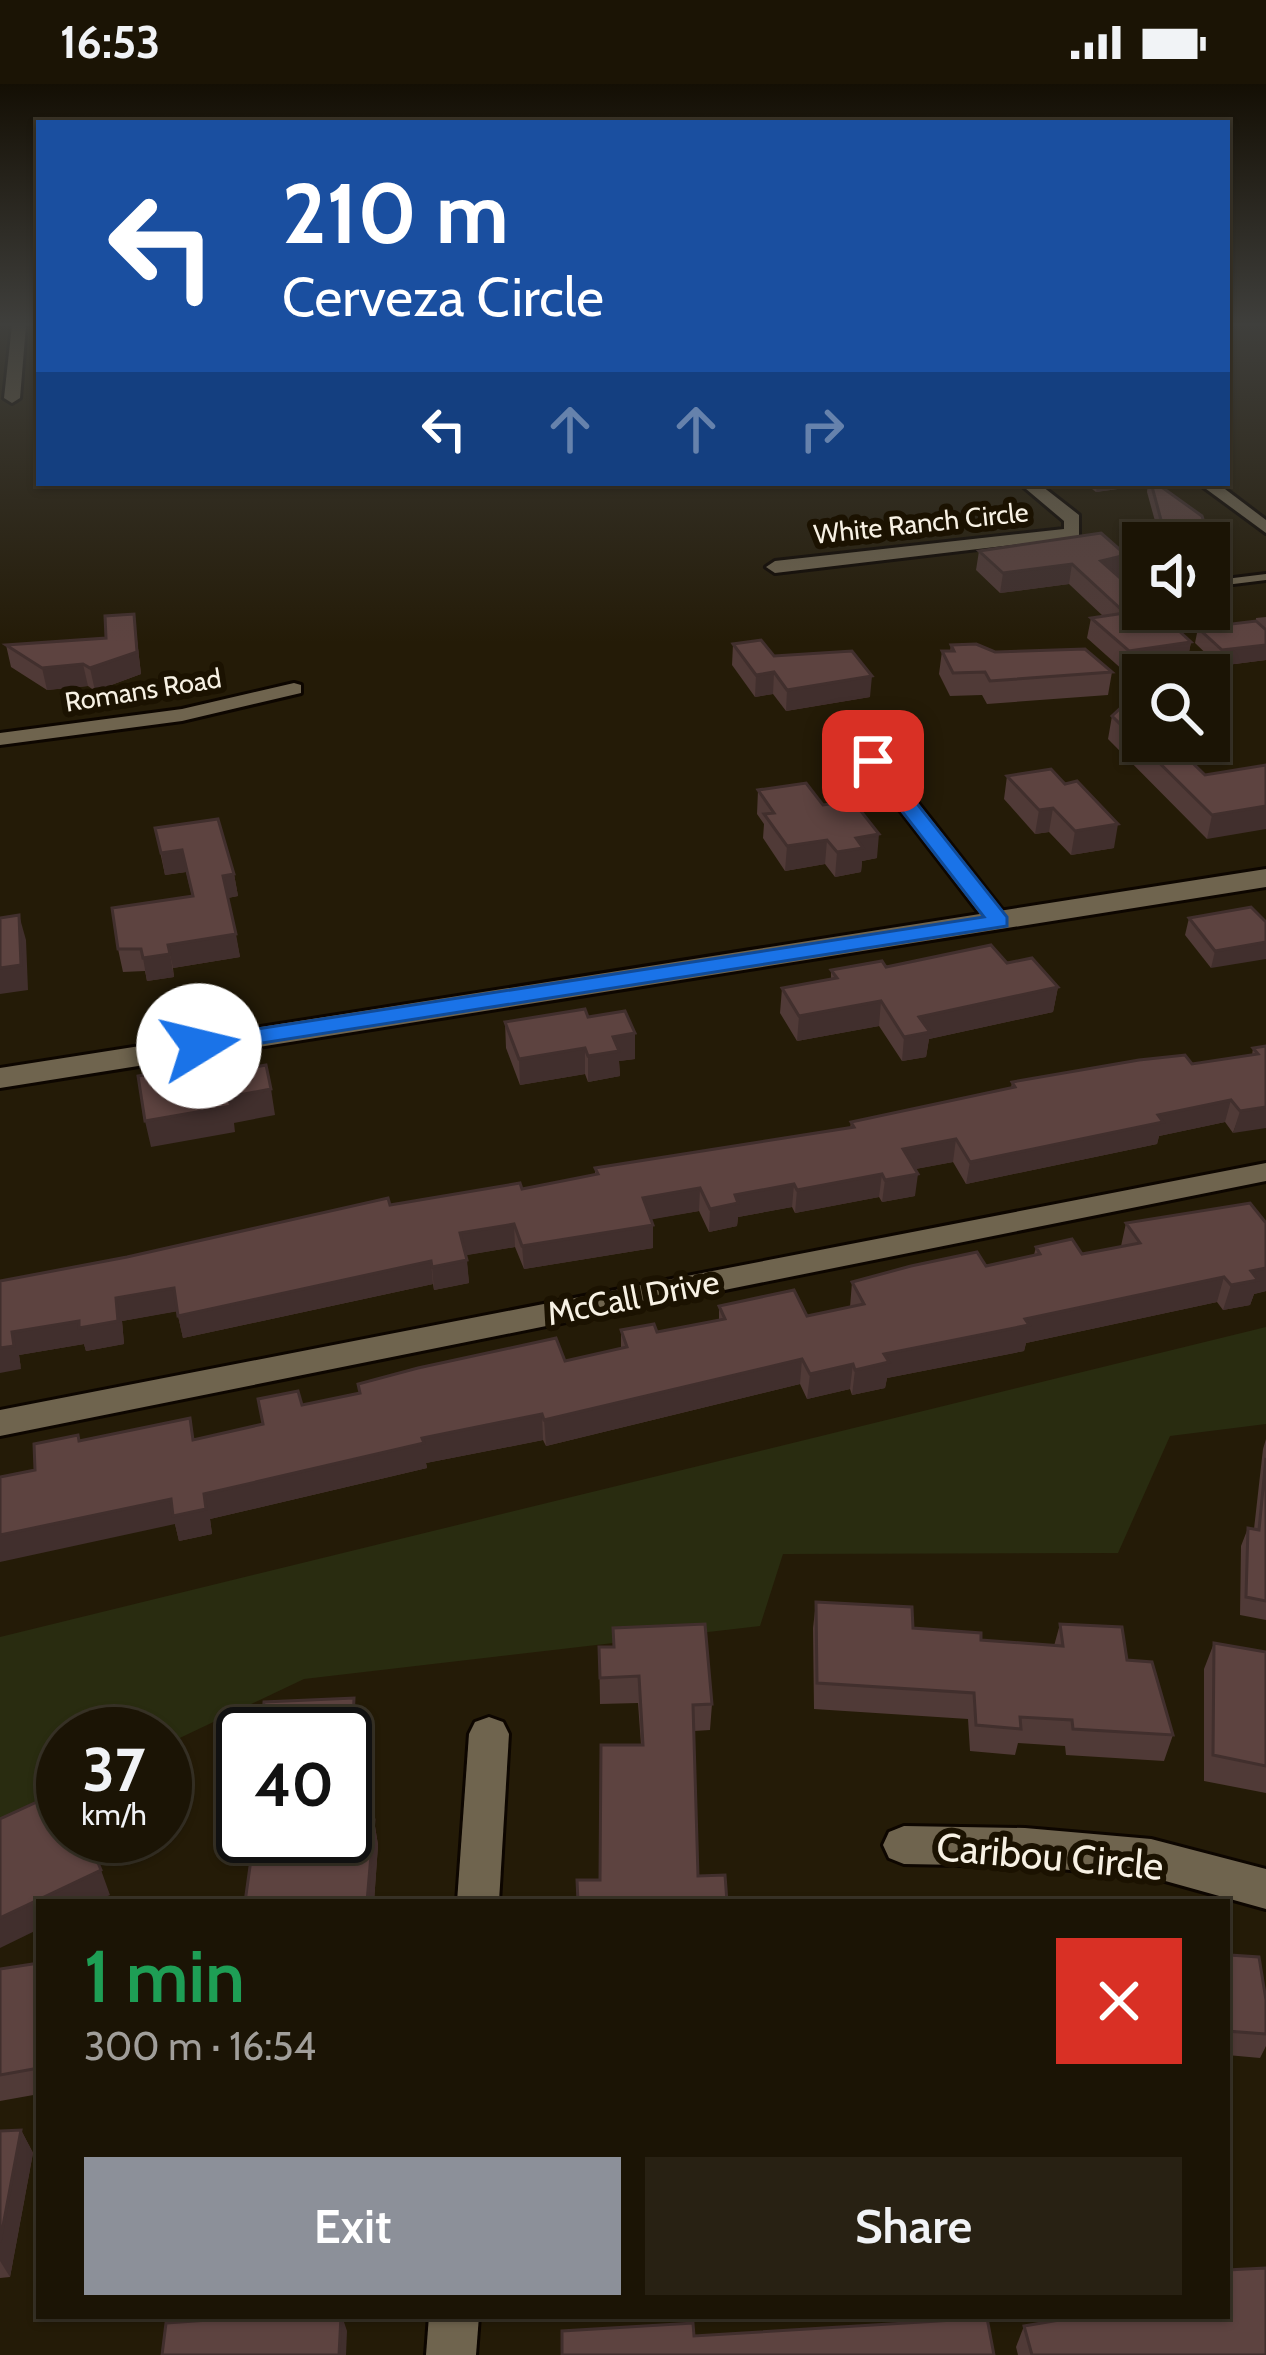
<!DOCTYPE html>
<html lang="en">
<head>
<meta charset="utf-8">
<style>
  :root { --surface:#1b1405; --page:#282113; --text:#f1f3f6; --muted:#a09e9a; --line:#393327; --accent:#8c9099 }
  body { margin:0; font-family:Cabin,sans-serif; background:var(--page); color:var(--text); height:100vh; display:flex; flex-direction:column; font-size:45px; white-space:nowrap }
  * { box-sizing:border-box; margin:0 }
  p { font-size:39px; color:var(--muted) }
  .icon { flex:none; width:66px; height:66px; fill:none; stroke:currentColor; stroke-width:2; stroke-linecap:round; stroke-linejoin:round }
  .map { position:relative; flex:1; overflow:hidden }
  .sheet { position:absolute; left:36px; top:1815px; width:1194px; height:420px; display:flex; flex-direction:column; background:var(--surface); border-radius:0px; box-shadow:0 3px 9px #0004,0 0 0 3px var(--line) }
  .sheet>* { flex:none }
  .guide { position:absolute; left:36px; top:36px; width:1194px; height:366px; border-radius:0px; box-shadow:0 3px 9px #0004,0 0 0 3px var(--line); background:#1a4fa0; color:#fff; overflow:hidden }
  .tools { position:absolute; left:1122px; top:438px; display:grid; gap:24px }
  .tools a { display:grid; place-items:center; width:108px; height:108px; border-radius:0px; background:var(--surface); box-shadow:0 3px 9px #0004,0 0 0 3px var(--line); font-size:60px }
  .speed { position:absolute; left:36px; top:1623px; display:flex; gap:24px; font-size:60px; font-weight:700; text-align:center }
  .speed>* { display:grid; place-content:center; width:156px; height:156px; border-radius:50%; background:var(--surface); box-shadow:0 3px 9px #0004,0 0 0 3px var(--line); line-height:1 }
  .speed small { font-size:30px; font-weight:400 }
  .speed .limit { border:6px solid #111; border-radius:18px; background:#fff; color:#111 }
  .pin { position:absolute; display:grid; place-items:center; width:102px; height:102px; color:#fff; margin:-51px; border-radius:24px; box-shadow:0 6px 18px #0006 }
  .me { position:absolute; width:132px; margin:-66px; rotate:81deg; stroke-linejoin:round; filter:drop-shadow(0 0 9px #0008) }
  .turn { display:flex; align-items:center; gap:42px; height:252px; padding:0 48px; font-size:54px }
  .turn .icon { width:156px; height:156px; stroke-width:2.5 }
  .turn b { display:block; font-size:84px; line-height:102px }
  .lanes { display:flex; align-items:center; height:114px; padding:0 48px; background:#0003; justify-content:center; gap:60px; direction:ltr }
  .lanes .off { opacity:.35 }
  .round { display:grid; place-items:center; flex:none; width:126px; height:126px; border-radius:0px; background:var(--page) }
  .head { display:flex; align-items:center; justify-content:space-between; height:204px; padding:0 48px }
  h1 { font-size:72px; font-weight:600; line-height:90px; color:#1e9e55 }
  .button { display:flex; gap:24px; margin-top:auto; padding:24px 48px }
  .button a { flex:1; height:138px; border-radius:0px; background:var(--accent); color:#fff; font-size:48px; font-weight:600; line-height:138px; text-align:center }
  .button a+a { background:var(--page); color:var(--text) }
  .status { display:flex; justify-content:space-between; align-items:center; height:84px; padding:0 60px; background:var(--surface); direction:ltr }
  .status svg { height:33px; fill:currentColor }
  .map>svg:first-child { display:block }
  .green { fill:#292c10 }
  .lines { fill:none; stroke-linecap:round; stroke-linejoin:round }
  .service-casing { stroke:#0d0600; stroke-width:6 }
  .minor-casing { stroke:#0d0600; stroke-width:6 }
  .tertiary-casing { stroke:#0d0600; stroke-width:6 }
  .service { fill:#6f644e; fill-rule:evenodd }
  .minor { fill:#6f644e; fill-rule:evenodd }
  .tertiary { fill:#6f644e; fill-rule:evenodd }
  .wall { fill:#503a37 }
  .shaded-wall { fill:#412f2d }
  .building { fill:#5d4340; stroke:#412f2d; stroke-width:3 }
  .route { fill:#1a73e8; stroke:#114b97; stroke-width:3 }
  .labels { text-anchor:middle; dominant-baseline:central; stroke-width:12; stroke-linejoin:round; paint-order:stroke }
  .far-street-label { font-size:27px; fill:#f7f1e4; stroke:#1b1201 }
  .street-label { font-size:33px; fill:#f7f1e4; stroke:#1b1201 }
  .near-street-label { font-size:39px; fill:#f7f1e4; stroke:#1b1201 }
</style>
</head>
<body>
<div class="status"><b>16:53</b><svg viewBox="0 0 49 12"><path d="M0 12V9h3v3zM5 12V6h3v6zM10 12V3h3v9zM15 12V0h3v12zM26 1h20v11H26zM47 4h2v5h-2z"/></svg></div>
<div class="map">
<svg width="1266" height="2271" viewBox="0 0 1266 2271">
  <rect width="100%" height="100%" fill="#241b07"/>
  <path class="green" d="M1266 1243V1340L1170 1352 1118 1469 783 1470 760 1542 304 1595 165 1661V1650H63V1710L0 1740V1553Z"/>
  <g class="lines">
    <g class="service-casing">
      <g id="service">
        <path d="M1105 464H1111L1143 478V484L1105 468Z"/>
        <path d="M1266 490V496L1209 503V497Z"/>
      </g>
    </g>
    <g class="minor-casing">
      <g id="minor">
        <path d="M12 241H26L20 314 12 319 4 314Z"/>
        <path d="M1019 399H1038L1079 431V453L775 489 766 483 775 477 1064 445V437Z"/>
        <path d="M1198 399H1217L1266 436V449Z"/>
        <path d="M294 599 301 601V609L182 637 0 661V649L182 625Z"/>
        <path d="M873 670 881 672 1008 833V843H990L862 677Z"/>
        <path d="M1266 1079V1097L0 1352V1326Z"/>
        <path d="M489 1633 503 1638 509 1650 499 1818H457L469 1650 475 1638Z"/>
        <path d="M904 1742 1025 1744 1151 1755 1266 1785V1825L1151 1793 1025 1782 904 1780 889 1774 883 1761 889 1748Z"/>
        <path d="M429 2232H479L476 2271H426Z"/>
      </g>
    </g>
    <g class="tertiary-casing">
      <path id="tertiary" d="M1266 785V803L0 1004V984Z"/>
    </g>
    <use href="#service" class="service"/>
    <use href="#minor" class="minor"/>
    <use href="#tertiary" class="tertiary"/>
  </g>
  <g class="wall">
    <path d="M1084 399H1139V402L1096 408Z"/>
    <path d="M1148 399H1156L1209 454 1208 459H1161L1147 408Z"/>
    <path d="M1101 449 1123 490 1118 492 1191 558 1187 578 1125 588 1087 554 1091 534 1103 532 1069 500 1000 509 976 486 979 467Z"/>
    <path d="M134 530 141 590 95 607 88 602 47 606 11 583 6 561 106 554Z"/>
    <path d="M1266 533V576L1219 582 1195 559 1198 544 1256 537V534Z"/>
    <path d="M733 560 774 572 870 613 786 627 773 610 755 613 732 581Z"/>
    <path d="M951 561 1112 588 1108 611 987 620 982 611 950 612 939 590 942 567H950Z"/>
    <path d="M1112 632 1205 691 1266 681 1207 755 1108 655Z"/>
    <path d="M1007 692 1114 764 1071 771 1049 748 1035 750 1004 715Z"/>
    <path d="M758 706 823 721 877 774 862 777 861 788 835 793 825 780 785 787 763 754 764 740 757 730Z"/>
    <path d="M155 744 234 790 238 812 228 814 240 873 173 884 174 893 147 897 145 887 123 888 118 865 192 812 186 788 165 791Z"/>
    <path d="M1251 823 1211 884 1185 851 1189 834Z"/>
    <path d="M1007 879 1058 903 1053 928 929 955 926 973 902 977 879 942 797 957 780 929 782 904 831 896V886Z"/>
    <path d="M588 933 635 975 619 977 620 992 588 998 585 990 520 1001 506 964 505 938Z"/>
    <path d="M1266 962 1233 1049 1225 1038 1159 1052 1157 1060 966 1100 953 1078 915 1085V1112L882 1118 879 1113 795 1129 792 1123 738 1133 737 1142 709 1148 699 1127 651 1135 653 1141V1164L524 1185 515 1163 466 1171 469 1199 434 1206 433 1200 183 1254 177 1227 122 1237 124 1260 86 1267 84 1260 19 1271 21 1285 0 1197 390 1121 522 1105 595 1091V1084L850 1044 851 1038 1011 1004 1012 998 1192 980 1252 971 1253 964Z"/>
    <path d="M1126 1139H1266V1207L1254 1210 1250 1221 1223 1226 1217 1218 1026 1259 1024 1267 887 1294 885 1304 852 1311 850 1305 807 1315 800 1300 546 1362 543 1356 426 1379 427 1384 210 1435 212 1450 179 1457 175 1440 35 1386 78 1351 80 1357 195 1356 263 1340 302 1321 565 1277 621 1264V1246L657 1248 719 1236V1222L807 1232 850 1223 852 1198 986 1182 1034 1171 1036 1163 1082 1170 1121 1162Z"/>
    <path d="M1266 1355V1536L1240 1531 1241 1462 1248 1444 1254 1445 1263 1365Z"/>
    <path d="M816 1518 913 1544 981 1556 1054 1562 1060 1540 1127 1576 1173 1651 1164 1677 1066 1671 1065 1662 1018 1659 1015 1671 970 1667 968 1635 814 1625 813 1544Z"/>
    <path d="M1214 1559 1266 1568V1709L1204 1697V1585Z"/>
    <path d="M599 1563 712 1620 710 1646 694 1647 600 1796 641 1661 638 1619 600 1620Z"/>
    <path d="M354 1614 358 1639 365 1638 369 1664 365 1736H374L378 1761 374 1818H245L254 1754H286V1752H345V1650H243V1729H239L233 1703 239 1647 262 1646 264 1618Z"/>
    <path d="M1227 1852 1230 1871 1266 1916V1962L1260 1974 1227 1971Z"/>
    <path d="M39 1879V2010L0 2017V1885Z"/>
    <path d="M21 2046 33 2069 10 2193 0 2194V2047Z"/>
    <path d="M1227 2232 1266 2271H1018L1016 2263 1024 2242Z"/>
  </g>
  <g class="shaded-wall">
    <path d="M1098 399H1139V402L1096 408Z"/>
    <path d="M1126 471 1123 490 1098 497 1101 477Z"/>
    <path d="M1072 480 1069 500 1000 509 1003 489Z"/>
    <path d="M134 530 141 590 95 607 90 584Z"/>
    <path d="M1191 558 1187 578 1125 588 1129 567Z"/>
    <path d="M1266 561V576L1219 582 1222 566Z"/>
    <path d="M83 580 88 602 47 606 42 584Z"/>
    <path d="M774 588 773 610 755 613 756 591Z"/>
    <path d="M872 592 870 613 786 627 787 606Z"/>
    <path d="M1266 722V745L1207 755 1212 731Z"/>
    <path d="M1053 724 1049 748 1035 750 1039 726Z"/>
    <path d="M1118 740 1114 764 1071 771 1075 747Z"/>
    <path d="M879 750 877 774 862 777 861 788 835 793 837 768 856 754Z"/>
    <path d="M827 756 825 780 785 787 787 762Z"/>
    <path d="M182 766 186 788 165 791 161 769Z"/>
    <path d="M234 790 238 812 227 814 223 792Z"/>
    <path d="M19 831 26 856 28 906 0 910V884Z"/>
    <path d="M236 850 240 873 173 884 168 861Z"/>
    <path d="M1266 858V875L1211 884 1215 867Z"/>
    <path d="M170 870 174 893 147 897 143 874Z"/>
    <path d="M1058 903 1053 928 929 955 926 973 902 977 904 953 919 933Z"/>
    <path d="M881 917 879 942 797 957 799 932Z"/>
    <path d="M635 949V975L619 977 620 992 588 998V972L613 953Z"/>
    <path d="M585 964V990L520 1001 519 975Z"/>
    <path d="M271 1005 275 1031 234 1039 235 1048 151 1063 145 1037 228 1013Z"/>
    <path d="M1231 1016 1225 1038 1159 1052 1157 1060 966 1100 970 1078 1158 1031Z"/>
    <path d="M1266 1023V1044L1233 1049 1240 1027Z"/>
    <path d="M956 1055 953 1078 900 1088 903 1065Z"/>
    <path d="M882 1090 879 1113 795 1129 797 1106Z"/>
    <path d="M918 1090 915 1112 882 1118 885 1096Z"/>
    <path d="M794 1100 792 1123 738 1133 737 1142 709 1148 710 1125 735 1111Z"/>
    <path d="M700 1104 699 1127 643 1137V1114Z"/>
    <path d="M514 1140 515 1163 462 1172 460 1149Z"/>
    <path d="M653 1141V1164L524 1185 522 1162Z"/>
    <path d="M467 1176 469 1199 434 1206 432 1183Z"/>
    <path d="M431 1177 433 1200 183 1254 178 1232Z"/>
    <path d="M1266 1184V1207L1254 1210 1250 1221 1223 1226 1231 1201 1251 1187Z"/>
    <path d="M1224 1193 1217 1218 1026 1259 1024 1267 887 1294 885 1304 852 1311 855 1286 884 1270 1025 1235Z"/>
    <path d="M174 1204 179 1227 122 1237 124 1260 86 1267 84 1260 19 1271 21 1285 0 1289V1264L12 1248 116 1214Z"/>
    <path d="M802 1275 800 1300 546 1362 544 1336Z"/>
    <path d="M853 1280 850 1305 807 1315 810 1290Z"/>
    <path d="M542 1330 543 1356 426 1379 427 1384 210 1435 212 1450 179 1457 175 1440 0 1478V1451L171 1415 204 1410 422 1354Z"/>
    <path d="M365 1638 369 1664 363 1762 359 1736Z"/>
    <path d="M374 1736 378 1761 374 1818H367Z"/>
    <path d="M101 1786 110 1811 95 1818H39V1845L0 1864V1834Z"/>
    <path d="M21 2046 33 2069 10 2193 0 2177V2158Z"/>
    <path d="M341 2232H342L347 2247 346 2271H339Z"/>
  </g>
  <g class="building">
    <path d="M1151 399H1156L1202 432 1209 454 1174 453 1164 447Z"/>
    <path d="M1101 449 1126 471 1101 477 1143 514V525H1155L1191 558 1129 567 1091 534 1125 529 1072 480 1003 489 979 467Z"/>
    <path d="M134 530 137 568 90 584 83 580 42 584 6 561 106 554 105 532Z"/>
    <path d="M1256 537 1266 546V561L1222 566 1198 544Z"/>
    <path d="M761 556 774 572 852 567 872 592 787 606 774 588 756 591 733 560Z"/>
    <path d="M976 560 995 568 1085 565 1112 588 990 597 985 588 953 589 942 567H954L951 561Z"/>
    <path d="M1128 617 1143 631V657H1170L1205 691 1266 681V722L1212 731 1112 632Z"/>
    <path d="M1051 685 1065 700 1077 697 1118 740 1075 747 1053 724 1039 726 1007 692Z"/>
    <path d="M806 699 823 721 853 717 879 750 856 754 863 764 837 768 827 756 787 762 764 730 774 729 758 706Z"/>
    <path d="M218 735 234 790 223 792 236 850 168 861 170 870 143 874 141 865H118L112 824 193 812 182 766 161 769 155 744Z"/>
    <path d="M1251 823 1266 838V858L1215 867 1189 834Z"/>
    <path d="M19 831 21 881 0 884V834Z"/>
    <path d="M991 861 1007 879 1032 874 1058 903 919 933 930 948 904 953 881 917 799 932 782 904 837 894 831 886 882 877 886 883Z"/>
    <path d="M585 925 588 933 625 927 635 949 613 953 619 967 588 972 585 964 519 975 505 938Z"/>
    <path d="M1266 962V1023L1240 1027 1231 1016 1158 1031 1163 1038 970 1078 956 1055 903 1065 918 1090 885 1096 882 1090 797 1106 794 1100 735 1111 738 1119 710 1125 700 1104 643 1114 653 1141 522 1162 514 1140 460 1149 467 1176 432 1183 431 1177 178 1232 174 1204 116 1214 118 1237 79 1244V1237L12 1248 14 1262 0 1264V1197L127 1173 388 1114 390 1121 520 1099 522 1105 598 1090 595 1084 854 1043 851 1038 1015 1003 1012 998 1139 976 1185 971 1192 980 1258 970 1253 964Z"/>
    <path d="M207 980 209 991 266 981 271 1005 228 1013 231 1022 145 1037 138 992Z"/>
    <path d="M1250 1119 1266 1139V1184L1251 1187 1258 1196 1231 1201 1224 1193 1025 1235 1029 1241 884 1270 889 1278 855 1286 853 1280 810 1290 802 1275 544 1336 542 1330 422 1354 424 1359 204 1410 206 1425 173 1432 171 1415 0 1451V1393L35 1386 34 1360 78 1351 79 1357 190 1334 193 1356 263 1340 258 1315 298 1307 302 1321 360 1309 358 1300 418 1284 556 1254 565 1277 627 1263 621 1246 654 1240 657 1248 725 1235 719 1222 794 1206 807 1232 864 1220 852 1198 911 1182 977 1168 986 1182 1040 1170 1036 1163 1072 1155 1082 1170 1140 1159 1126 1139Z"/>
    <path d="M1266 1374V1517L1246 1513 1248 1444 1259 1446Z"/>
    <path d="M816 1518 912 1523 913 1544 981 1549V1556L1063 1562 1060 1540 1122 1543 1127 1576 1152 1578 1173 1651 1073 1645 1072 1636 1020 1633 1021 1645 976 1641 974 1609 817 1599Z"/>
    <path d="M705 1540 712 1620 693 1621 698 1792 725 1791 727 1818H578L577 1796H600L601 1661H643L639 1592 600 1594 599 1563H614L613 1544Z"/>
    <path d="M1214 1559 1266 1568V1682L1213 1671Z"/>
    <path d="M354 1614 353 1639 365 1638 359 1736H374L367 1818H245L254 1754H286V1752H345V1650H243V1703H233L239 1647 262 1646 264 1618Z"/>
    <path d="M63 1706V1752H87L101 1786 0 1834V1735Z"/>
    <path d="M1227 1852 1230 1871 1259 1873 1266 1916V1950L1227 1947Z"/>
    <path d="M39 1879V1984L0 1991V1885Z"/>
    <path d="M21 2046 0 2158V2047Z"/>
    <path d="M1266 2184V2271H1032L1024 2242 1083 2232H1227V2186Z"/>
    <path d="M267 2232H341L339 2271H162L166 2239Z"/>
    <path d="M987 2234 994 2271H562V2247L693 2239 694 2252Z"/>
  </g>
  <linearGradient id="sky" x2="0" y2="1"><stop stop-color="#140f04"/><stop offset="0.43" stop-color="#3f3f3c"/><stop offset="1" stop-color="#3f3f3c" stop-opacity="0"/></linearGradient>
  <rect width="1266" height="559" fill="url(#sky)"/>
  <path class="route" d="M866 673H880L1007 833V842L199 969 186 962 199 954 984 833 866 681Z"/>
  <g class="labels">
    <g class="far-street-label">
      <text transform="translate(921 439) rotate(-6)">White Ranch Circle</text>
      <text transform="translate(143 606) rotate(-9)">Romans Road</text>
    </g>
    <g class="street-label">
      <text transform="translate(633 1213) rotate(-11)">McCall Drive</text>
    </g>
    <g class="near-street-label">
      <text transform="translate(1050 1772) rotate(5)">Caribou Circle</text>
    </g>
  </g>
</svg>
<div class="tools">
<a><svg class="icon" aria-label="sound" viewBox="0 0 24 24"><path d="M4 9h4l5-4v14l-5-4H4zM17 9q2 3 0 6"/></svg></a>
<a><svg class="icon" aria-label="search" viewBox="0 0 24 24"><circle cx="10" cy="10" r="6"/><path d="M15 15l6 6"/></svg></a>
</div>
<div class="speed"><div>37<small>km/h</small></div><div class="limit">40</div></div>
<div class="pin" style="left:873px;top:677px;background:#d93025"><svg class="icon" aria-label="arrive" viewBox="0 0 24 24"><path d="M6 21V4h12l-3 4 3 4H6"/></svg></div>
<svg class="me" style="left:199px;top:962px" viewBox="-20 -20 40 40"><circle r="19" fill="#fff"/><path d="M0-13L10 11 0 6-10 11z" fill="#1a73e8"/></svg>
<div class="guide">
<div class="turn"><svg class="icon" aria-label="left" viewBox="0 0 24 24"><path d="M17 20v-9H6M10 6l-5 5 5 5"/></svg><div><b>210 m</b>Cerveza Circle</div></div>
<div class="lanes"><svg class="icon" aria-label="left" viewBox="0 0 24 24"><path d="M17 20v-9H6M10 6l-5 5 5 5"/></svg><svg class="icon off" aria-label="ahead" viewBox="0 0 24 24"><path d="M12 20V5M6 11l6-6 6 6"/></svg><svg class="icon off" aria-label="ahead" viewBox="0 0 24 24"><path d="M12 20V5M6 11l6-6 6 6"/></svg><svg class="icon off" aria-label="right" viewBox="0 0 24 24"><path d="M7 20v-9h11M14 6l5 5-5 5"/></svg></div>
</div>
<section class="sheet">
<div class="head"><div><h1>1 min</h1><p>300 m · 16:54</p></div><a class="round" style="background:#d93025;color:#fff"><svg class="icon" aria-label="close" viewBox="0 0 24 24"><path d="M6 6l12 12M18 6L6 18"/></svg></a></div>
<div class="button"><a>Exit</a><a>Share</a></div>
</section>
</div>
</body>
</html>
